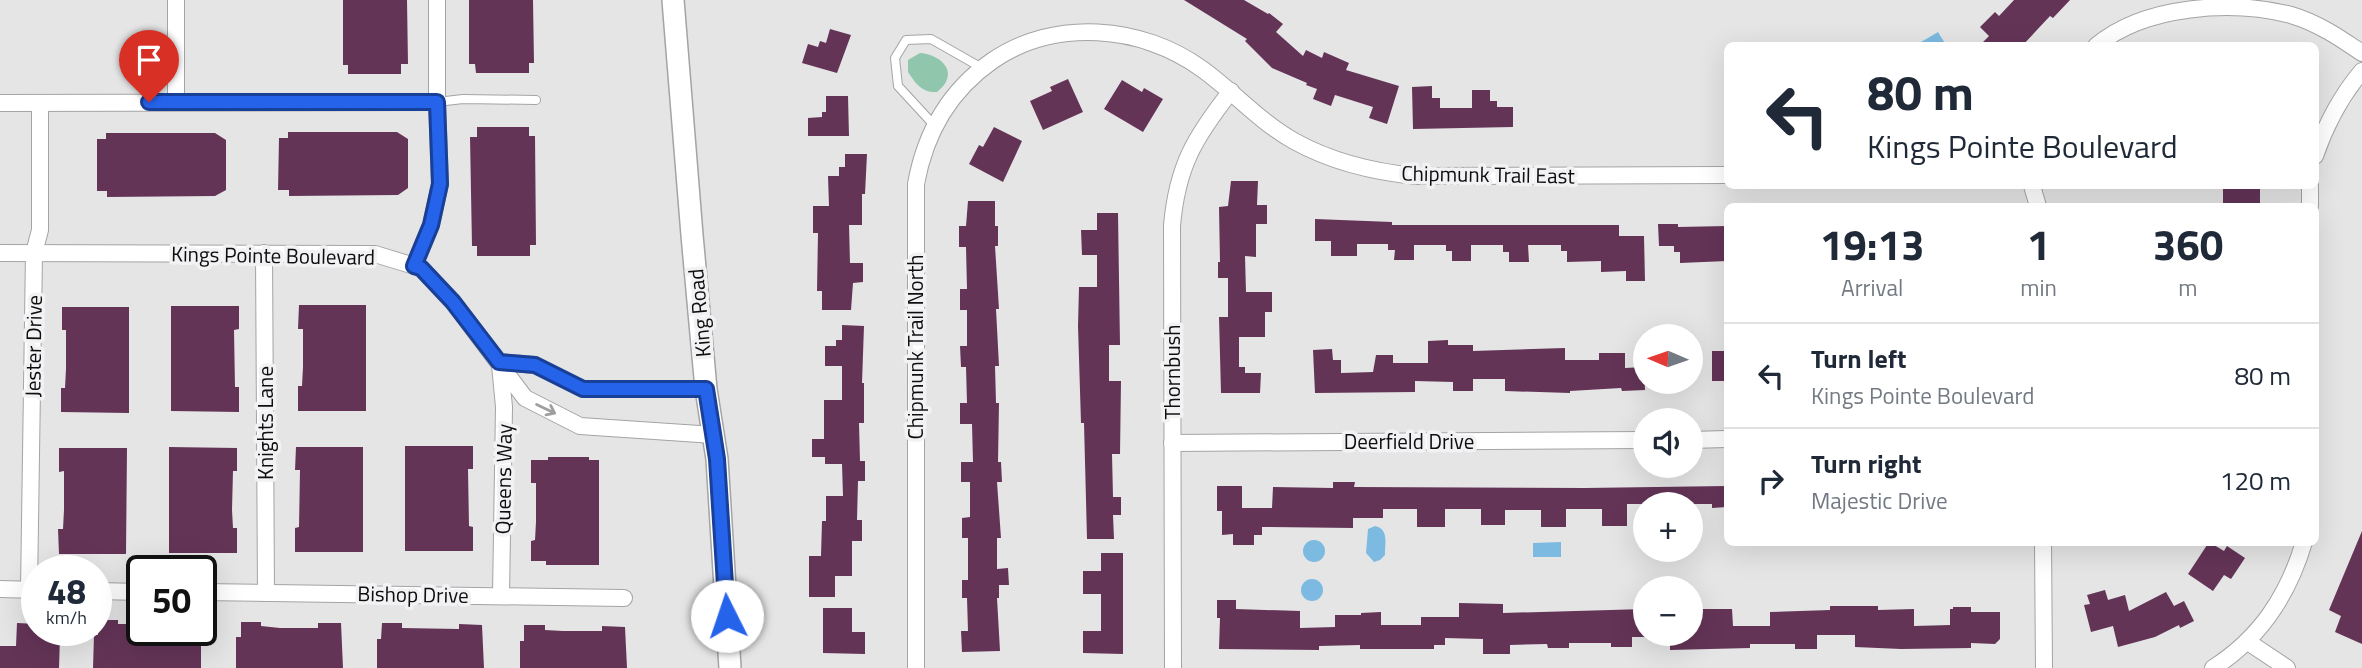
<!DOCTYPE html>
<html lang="en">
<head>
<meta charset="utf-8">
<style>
  :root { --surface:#fff; --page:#f6f6f7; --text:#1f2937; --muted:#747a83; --line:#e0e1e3 }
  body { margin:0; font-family:"Titillium Web",sans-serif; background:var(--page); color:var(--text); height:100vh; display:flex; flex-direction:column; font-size:26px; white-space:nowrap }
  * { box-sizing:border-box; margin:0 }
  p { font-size:23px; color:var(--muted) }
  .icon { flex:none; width:38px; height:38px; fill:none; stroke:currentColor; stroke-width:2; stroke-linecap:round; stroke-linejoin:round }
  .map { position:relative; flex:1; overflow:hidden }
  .sheet { position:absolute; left:1724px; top:203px; width:595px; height:343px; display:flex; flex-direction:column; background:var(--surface); border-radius:10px; box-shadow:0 7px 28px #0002 }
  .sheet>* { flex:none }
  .top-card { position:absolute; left:1724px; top:42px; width:595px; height:147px; border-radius:10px; box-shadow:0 7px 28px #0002; background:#fff; color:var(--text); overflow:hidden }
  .needle { width:46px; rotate:272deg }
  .controls { position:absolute; left:1633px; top:324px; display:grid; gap:14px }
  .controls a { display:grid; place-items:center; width:70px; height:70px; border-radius:50%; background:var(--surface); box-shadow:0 7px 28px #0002; font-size:35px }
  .speed { position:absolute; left:21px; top:555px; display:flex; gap:14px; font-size:35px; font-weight:700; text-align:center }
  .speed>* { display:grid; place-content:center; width:91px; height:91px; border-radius:50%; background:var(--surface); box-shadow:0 7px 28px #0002; line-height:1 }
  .speed small { font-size:18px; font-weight:400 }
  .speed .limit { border:4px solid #111; border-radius:10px; background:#fff; color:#111 }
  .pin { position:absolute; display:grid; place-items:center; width:60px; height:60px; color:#fff; margin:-72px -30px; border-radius:50% 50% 50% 0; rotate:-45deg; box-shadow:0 0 7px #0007 }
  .pin .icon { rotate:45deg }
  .me { position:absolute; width:77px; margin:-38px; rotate:356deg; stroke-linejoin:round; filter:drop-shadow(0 0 5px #0008) }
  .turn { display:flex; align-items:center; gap:24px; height:147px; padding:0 28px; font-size:32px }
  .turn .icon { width:91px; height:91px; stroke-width:2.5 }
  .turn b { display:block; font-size:49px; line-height:60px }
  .eta { display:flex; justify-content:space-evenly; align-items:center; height:119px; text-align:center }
  .eta b { font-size:42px; font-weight:700; line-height:49px }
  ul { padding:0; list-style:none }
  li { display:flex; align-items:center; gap:21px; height:105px; padding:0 28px; border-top:2px solid var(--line) }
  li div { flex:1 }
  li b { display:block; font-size:26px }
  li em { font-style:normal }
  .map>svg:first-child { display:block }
  .green { fill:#90c6ab }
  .water { fill:#7dbae1 }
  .building { fill:#643457 }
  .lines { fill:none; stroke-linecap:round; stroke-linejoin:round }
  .lane-casing { stroke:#a4a4a5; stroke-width:10 }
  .street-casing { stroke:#a4a4a5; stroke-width:18 }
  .secondary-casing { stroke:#a4a4a5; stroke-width:24 }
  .lane { stroke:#fff; stroke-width:8 }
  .street { stroke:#fff; stroke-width:16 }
  .secondary { stroke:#fff; stroke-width:21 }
  .oneway { stroke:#9f9f9f }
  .route-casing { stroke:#184099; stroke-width:18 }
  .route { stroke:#2563eb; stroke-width:12 }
  .labels { text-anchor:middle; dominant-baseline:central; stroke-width:7; stroke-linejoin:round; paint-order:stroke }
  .street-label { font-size:21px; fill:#0e0e0e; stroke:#f2f2f4 }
</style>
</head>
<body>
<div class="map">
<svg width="2362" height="668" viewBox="0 0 2362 668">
  <rect width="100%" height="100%" fill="#e5e5e6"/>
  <path class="green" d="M920 53C943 55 960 74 937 92 922 93 915 83 908 72V60Z"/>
  <g class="water">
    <path d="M1938 32 1946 45H1916Z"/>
    <path d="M1375 526C1389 529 1385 543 1385 555L1380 560 1374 562 1366 553 1368 529Z"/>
    <circle cx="1314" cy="551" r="11"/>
    <path d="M1561 542V557H1533V543Z"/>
    <circle cx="1312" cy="590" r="11"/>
  </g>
  <g class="building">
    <path d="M343 0H407L408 64H401V74H348V65H343Z"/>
    <path d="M469 0H533L534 63H529V73H476L475 64H469Z"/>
    <path d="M1184 0H1244L1268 14 1269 13 1283 24 1276 32 1303 56 1306 50 1322 58 1324 52 1349 63 1346 70 1399 86 1387 124 1369 118 1373 107 1335 95 1331 106 1313 99 1317 89 1306 85 1307 83 1272 68 1245 41 1247 39Z"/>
    <path d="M2014 0H2070L2053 18 2050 16 2022 46H1979L1989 36 1980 27 1995 12 1999 16Z"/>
    <path d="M830 29 851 35 837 73 802 63 808 44 818 47 820 41 826 43Z"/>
    <path d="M1068 79 1083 112 1043 130 1030 101 1052 91 1050 87Z"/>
    <path d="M1122 80 1142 92 1144 88 1163 99 1143 132 1104 109Z"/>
    <path d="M1432 86V98H1440V108H1472V90H1490V101H1497V107H1513V127L1413 129 1412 87Z"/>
    <path d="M826 96H848L849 136H808V118L822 117V112H826Z"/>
    <path d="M477 127H529V136H535L536 245H530V256H477V246H472L470 137H477Z"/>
    <path d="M994 127 1022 141 1003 182 969 164 979 145 983 147Z"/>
    <path d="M288 132H397L408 139V188L398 195 289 196V190H278L279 138H288Z"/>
    <path d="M106 133H215L226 140V190L215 196 107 197V191H97V139H106Z"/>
    <path d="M845 154H867L865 194H862V225H849L850 263H863V282L853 283 851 310H822V291H817L818 233H813V206H829L828 176H839V167H845Z"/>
    <path d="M1231 181H1258L1257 205H1267V224H1256V257L1245 256 1246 292H1272V312H1265V337H1239V367H1245V373H1261L1260 393H1221L1219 317H1228V278H1218V262H1220L1219 207 1228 206Z"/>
    <rect x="2223" y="186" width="37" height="20"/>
    <path d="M968 201H995V226H998V246H995L999 309H996L999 366H995L996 403H999L998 462H1001L1002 482H997L1001 538H997V569L1008 568 1009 585H999V598H997L1000 651 962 652 961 631H968L967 598H962V580H968V538H962V518L970 517V482H961V462H973L972 424H960V403H967L966 367H961L960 346H967V310H960V289H967L966 247H959V226H966Z"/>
    <path d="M1097 213H1118L1120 345H1109V381H1121L1120 454H1112L1113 497H1121V515H1113L1114 539H1087L1084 423H1081L1078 326 1079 287H1097V255H1082L1081 230H1097Z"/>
    <path d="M1315 219 1392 222V225H1619V236H1644L1645 281H1626V271L1601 272V261L1567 262V251H1561V245H1528L1529 262H1509V252H1503V245H1471V261H1452V251H1446V245H1414V260H1394L1395 250H1388V244H1357V256H1331V241H1315Z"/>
    <path d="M1658 224H1678V227L1727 226V261L1680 263V252H1674V246H1659Z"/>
    <path d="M299 305H366V411H298V386H302L303 367V329H298Z"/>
    <path d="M171 306H239V329L234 330 235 387H239V412L171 411Z"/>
    <path d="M62 307H129V413L61 412V388H65L66 369V330H62Z"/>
    <path d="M842 325 864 326 862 383H864V423H859L860 461H865V481H858L857 520H862V541H852V576H835V597H809V556H821L822 521H826V496H843L842 464H825V457H812V439H824V400H842V366H825V346H836V340H842Z"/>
    <path d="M1448 340V345H1473V351L1565 348V360H1599V353H1625V368L1644 367 1645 390 1622 391 1621 388 1570 391V393L1505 391V379H1473V391H1453V382L1415 381V392L1315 393 1313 350 1332 349 1333 360H1341V373L1373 372 1376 355H1393V363H1428V341Z"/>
    <rect x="1712" y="351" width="15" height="30"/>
    <path d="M405 446H473V469H468L469 526 473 527V551H405Z"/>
    <path d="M169 447 237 448V471H233L232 510 233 528H237V553H169Z"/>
    <path d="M296 447H363V552H295V528L299 527 300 470H295Z"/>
    <path d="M59 448H127L126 554H59L58 529H63L64 510V471L59 472Z"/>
    <path d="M548 457H589V460H599V565H546V561H531V541L535 540 536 522V483H531V460H548Z"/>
    <path d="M1333 482H1355L1354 487 1585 488 1727 486V507L1712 508V504H1627V526H1602V509H1566V527H1541V510H1505V525H1481V509H1445V527H1417V509H1383V518H1353V528L1262 527V535H1254V545H1233V534L1222 535V511H1217V486H1242V508H1272L1273 487 1333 488Z"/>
    <path d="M2362 531V644L2335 632 2341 616 2329 610Z"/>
    <path d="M2209 542 2224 551 2227 546 2245 558 2231 579 2224 575 2213 591 2188 574Z"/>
    <path d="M1101 553H1123V654L1083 653V631H1101V594H1083V571H1101Z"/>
    <path d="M2105 590 2108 600 2125 595 2129 611 2166 592 2174 606 2184 601 2194 621 2180 628 2179 625 2155 637 2118 647 2113 626 2091 632 2084 605 2090 604 2087 595Z"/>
    <path d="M1217 600H1236V609L1300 611V628L1335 627V615H1361V613L1381 612V625H1421V617H1459V603L1503 604V613L1645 609V637H1632V647H1611V643H1569V648H1548L1547 644 1510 645V654H1483V639L1445 638V645H1434V649H1360V645L1319 646V650L1219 649 1220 618H1217Z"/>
    <path d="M1830 606H1878V610L1914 609V626L1950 625V609H1953V607H1971V612H2000V639L1995 644 1971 643V648L1901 649 1855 647V635H1817V649H1795V644H1750V648L1670 650V634H1690V609H1732L1733 626H1770V612L1830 610Z"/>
    <path d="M823 608H852V632H865V654L823 653Z"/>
    <path d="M98 620H118V624H137V630H199L198 638H201V668H93L94 635H98Z"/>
    <path d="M241 622H261V626L280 628H318V623H341L343 668H236V637H241Z"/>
    <path d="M17 623 37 624V630H57V636H60L59 668H0V646H16Z"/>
    <path d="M382 623H402V628L459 629V624L482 625 484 668H377V639H381Z"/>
    <path d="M524 625H545V630L563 631H602V626L625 627 627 668H520V641H524Z"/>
  </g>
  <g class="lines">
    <g class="lane-casing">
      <g id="lane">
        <path d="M437 102 463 99 536 100"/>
        <path d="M934 125 898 86 895 58 906 40 931 39 982 68"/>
      </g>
    </g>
    <g class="street-casing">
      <g id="street">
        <path d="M2096 46C2145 5 2232 0 2291 15 2318 23 2340 38 2362 53"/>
        <path d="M176 102V0"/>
        <path d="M0 103 437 102"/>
        <path d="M2315 156C2326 124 2340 97 2362 71"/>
        <path d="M2032 186 2038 206"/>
        <path d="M2310 206V186"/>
        <path d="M0 253 375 254 421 268 453 302 525 398 580 426 714 435"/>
        <path d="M264 253 266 593"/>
        <path d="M414 266 431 225 440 184 437 102V0"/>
        <path d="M500 362 535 365 583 389H706"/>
        <path d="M500 365 504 407 501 595"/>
        <path d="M1690 440 1727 439"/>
        <path d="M1172 443 1645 440"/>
        <path d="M2043 542 2044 668"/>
        <path d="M0 589 37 590"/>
        <path d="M29 590 34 253 40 230V103"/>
        <path d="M96 591 142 592"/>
        <path d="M201 592 624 598"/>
        <path d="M2248 642 2287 668"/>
        <path d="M916 668V184C925 134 949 91 992 61 1054 18 1142 25 1202 69 1234 92 1260 122 1294 141 1332 162 1373 172 1416 176L1727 175"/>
        <path d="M1173 668 1172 226C1177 166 1195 137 1231 91"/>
        <path d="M2213 668C2260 638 2288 596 2304 542"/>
      </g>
    </g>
    <g class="secondary-casing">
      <path id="secondary" d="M673 0 692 235 706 389 717 459 730 668"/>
    </g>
    <use href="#lane" class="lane"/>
    <use href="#street" class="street"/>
    <use href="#secondary" class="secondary"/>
  </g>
  <defs><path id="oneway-shaft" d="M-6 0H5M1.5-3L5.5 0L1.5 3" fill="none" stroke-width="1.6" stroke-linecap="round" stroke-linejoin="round" transform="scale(1.75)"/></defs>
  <use class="oneway" href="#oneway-shaft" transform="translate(546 409) rotate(26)"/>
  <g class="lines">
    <g class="route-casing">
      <path id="route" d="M149 102H437L440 184 431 225 414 266 421 268 453 302 499 362 535 365 583 389H706L717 459 727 616"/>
    </g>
    <use href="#route" class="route"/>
  </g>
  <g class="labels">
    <g class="street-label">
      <text transform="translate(1488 174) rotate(1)">Chipmunk Trail East</text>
      <text transform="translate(273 255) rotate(1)">Kings Pointe Boulevard</text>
      <text transform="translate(699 313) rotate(-95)">King Road</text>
      <text transform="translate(33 346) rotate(-89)">Jester Drive</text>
      <text transform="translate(915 347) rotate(-90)">Chipmunk Trail North</text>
      <text transform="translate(1172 372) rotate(-90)">Thornbush</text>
      <text transform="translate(265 423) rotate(-90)">Knights Lane</text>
      <text x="1409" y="441">Deerfield Drive</text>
      <text transform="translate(503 479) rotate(-89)">Queens Way</text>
      <text transform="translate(413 594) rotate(1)">Bishop Drive</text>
    </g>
  </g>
</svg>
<div class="controls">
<a><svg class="needle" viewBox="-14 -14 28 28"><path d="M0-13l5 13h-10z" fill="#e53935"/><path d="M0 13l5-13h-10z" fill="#747a83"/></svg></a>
<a><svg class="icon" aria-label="sound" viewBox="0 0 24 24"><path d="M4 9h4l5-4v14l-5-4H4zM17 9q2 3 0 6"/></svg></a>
<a>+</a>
<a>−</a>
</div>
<div class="speed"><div>48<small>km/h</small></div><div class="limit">50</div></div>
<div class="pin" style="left:149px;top:102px;background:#d93025"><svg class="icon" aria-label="arrive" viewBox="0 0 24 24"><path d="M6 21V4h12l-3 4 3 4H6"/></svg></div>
<svg class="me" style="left:727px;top:616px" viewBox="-20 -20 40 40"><circle r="19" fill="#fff"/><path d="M0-13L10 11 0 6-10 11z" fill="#2563eb"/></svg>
<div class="top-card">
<div class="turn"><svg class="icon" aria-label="left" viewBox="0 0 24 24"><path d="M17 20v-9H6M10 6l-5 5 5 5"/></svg><div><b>80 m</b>Kings Pointe Boulevard</div></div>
</div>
<section class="sheet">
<div class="eta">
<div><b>19:13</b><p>Arrival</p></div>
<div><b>1</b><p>min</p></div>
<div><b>360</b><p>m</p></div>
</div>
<ul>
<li><svg class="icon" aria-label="left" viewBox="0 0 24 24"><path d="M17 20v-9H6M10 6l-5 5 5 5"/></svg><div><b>Turn left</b><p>Kings Pointe Boulevard</p></div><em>80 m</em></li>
<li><svg class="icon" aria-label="right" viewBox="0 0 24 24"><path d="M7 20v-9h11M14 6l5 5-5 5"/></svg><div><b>Turn right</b><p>Majestic Drive</p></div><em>120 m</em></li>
</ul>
</section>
</div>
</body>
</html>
